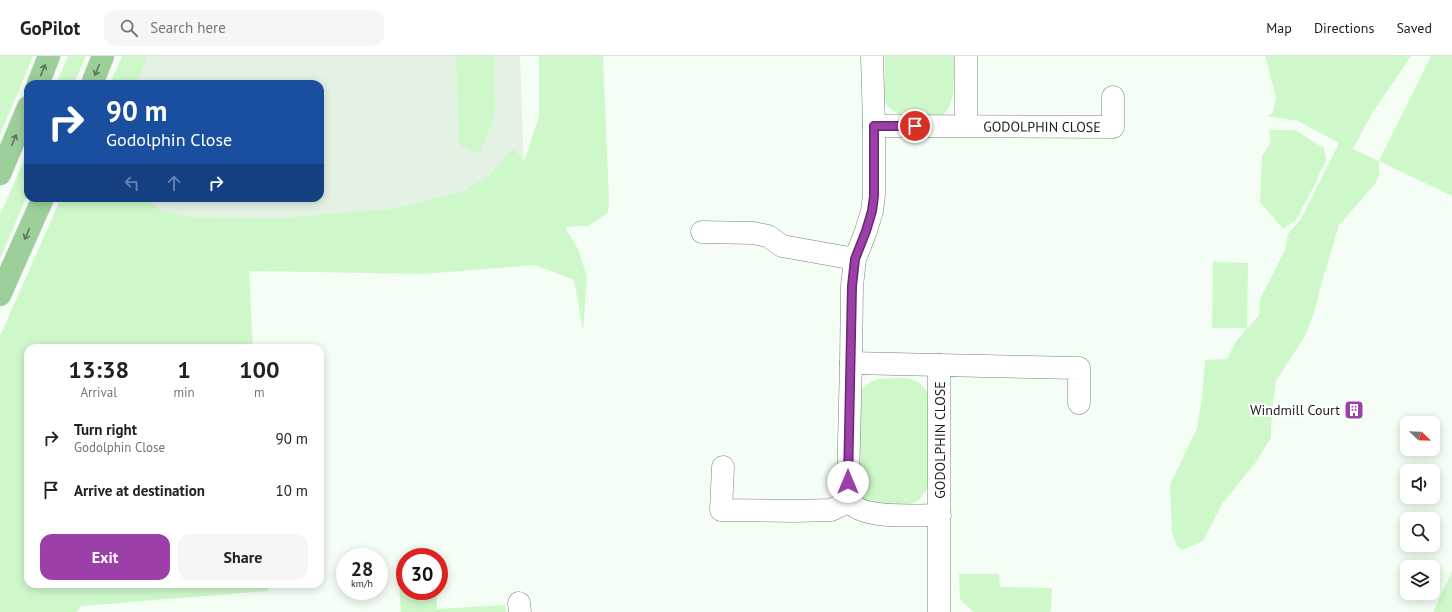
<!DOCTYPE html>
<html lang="en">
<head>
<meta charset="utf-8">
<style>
  :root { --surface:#fff; --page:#f6f6f6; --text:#222; --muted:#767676; --line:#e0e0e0; --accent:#9c3fa9 }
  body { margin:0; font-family:"PT Sans",sans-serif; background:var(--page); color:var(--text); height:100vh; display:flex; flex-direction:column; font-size:15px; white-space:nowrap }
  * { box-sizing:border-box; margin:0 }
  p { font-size:13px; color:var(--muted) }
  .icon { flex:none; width:22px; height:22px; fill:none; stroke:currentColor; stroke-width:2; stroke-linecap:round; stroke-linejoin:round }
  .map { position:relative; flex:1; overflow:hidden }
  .panel { position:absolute; left:24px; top:288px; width:300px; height:244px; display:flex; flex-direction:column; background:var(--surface); border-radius:12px; box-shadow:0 2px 10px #0003 }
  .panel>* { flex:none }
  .guide { position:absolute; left:24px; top:24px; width:300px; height:122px; border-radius:12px; box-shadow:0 2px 10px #0003; background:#1a4fa0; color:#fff; overflow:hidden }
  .needle { width:26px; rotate:113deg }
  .fabs { position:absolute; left:1400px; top:360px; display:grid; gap:8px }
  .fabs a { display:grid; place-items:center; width:40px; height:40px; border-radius:8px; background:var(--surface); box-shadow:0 2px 10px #0003; font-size:20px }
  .speed { position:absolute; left:336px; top:492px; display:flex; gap:8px; font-size:20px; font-weight:700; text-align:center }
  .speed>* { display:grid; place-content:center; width:52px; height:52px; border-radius:50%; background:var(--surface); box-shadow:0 2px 10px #0003; line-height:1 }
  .speed small { font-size:10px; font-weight:400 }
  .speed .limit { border:6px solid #d22; background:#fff; color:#111 }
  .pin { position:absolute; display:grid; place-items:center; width:34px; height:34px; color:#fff; margin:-17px; border:2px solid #fff; border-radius:50%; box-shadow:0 1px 4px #0007 }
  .me { position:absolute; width:44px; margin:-22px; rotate:0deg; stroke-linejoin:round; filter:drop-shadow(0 0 3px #0008) }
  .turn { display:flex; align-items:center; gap:14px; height:84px; padding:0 16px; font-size:18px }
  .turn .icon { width:52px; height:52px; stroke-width:2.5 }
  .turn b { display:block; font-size:28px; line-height:34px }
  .lanes { display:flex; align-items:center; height:38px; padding:0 16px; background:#0003; justify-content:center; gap:20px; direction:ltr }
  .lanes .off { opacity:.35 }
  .eta { display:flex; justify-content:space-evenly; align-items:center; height:68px; text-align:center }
  .eta b { font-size:24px; font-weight:700; line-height:28px }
  .cta { display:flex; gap:8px; margin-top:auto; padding:8px 16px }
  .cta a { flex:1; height:46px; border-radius:12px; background:var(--accent); color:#fff; font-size:16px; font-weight:700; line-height:46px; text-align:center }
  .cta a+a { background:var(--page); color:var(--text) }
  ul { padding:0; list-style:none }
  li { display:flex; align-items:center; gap:12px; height:52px; padding:0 16px }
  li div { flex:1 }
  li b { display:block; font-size:15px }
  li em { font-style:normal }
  header { display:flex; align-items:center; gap:24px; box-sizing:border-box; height:56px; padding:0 20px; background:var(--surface); border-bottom:1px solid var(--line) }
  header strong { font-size:19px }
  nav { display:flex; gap:22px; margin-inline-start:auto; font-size:14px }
  .search { width:280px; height:36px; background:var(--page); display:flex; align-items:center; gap:10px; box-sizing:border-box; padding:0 14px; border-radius:12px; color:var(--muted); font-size:15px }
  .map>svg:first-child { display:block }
  .built { fill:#e4f2e3 }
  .green { fill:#cef8ca }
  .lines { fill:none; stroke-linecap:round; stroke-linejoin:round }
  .street-casing { stroke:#7b837b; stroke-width:23 }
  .primary-casing { stroke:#dbdbdb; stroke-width:23 }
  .street { stroke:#fff; stroke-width:22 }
  .primary { stroke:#9dcf9a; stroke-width:22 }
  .oneway { stroke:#5c775a }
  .route-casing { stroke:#65296e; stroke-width:10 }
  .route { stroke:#9c3fa9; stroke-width:7 }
  .labels { text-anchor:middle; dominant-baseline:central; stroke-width:4; stroke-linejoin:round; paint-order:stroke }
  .street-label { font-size:14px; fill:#1b1f1b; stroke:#fff }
  .poi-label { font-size:14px; fill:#1b1f1b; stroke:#fff; text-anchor:end }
</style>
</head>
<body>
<header>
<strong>GoPilot</strong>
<div class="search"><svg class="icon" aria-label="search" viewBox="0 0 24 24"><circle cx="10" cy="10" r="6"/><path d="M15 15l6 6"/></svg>Search here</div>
<nav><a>Map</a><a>Directions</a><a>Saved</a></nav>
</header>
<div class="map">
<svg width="1452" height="556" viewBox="0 0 1452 556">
  <rect width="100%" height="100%" fill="#f5fef4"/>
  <path class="built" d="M136 0H520L526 172 139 182 140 142H320V28H125Z"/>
  <g class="green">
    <path d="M0 0H33L0 79Z"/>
    <path d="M68 0H86L74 28H56Z"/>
    <path d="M122 0H148L136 28H110Z"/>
    <path d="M456 0H494L495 55 492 67 480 97 459 89Z"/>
    <path d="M539 0H603L609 144 608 157 588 170 565 171 578 193 587 220 583 275 574 224 535 209 423 218 249 215 253 292H28V528H268V535L81 550 77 556H0V280L61 142H145L162 155 189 161 284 162 400 152 464 135 490 119 508 97 515 93 524 106 539 60Z"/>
    <path d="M885 0H954C953 16 958 54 940 60H906L898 58 887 50 884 43Z"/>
    <path d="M1265 0H1411L1371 59 1353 93 1379 105 1431 0H1452V140L1379 105V119L1375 128 1339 169 1322 226 1314 257 1305 280 1276 325 1272 355 1271 382 1256 406 1222 448 1203 485 1182 494 1177 490 1172 477 1170 429 1197 372 1202 342 1205 304 1227 303 1236 285 1259 259 1260 243 1285 194 1288 178 1301 163 1339 87 1298 65 1267 60 1273 57 1276 41Z"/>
    <path d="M1269 74H1295L1324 92 1326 104 1314 130 1296 164 1283 173 1260 146 1262 100 1271 86Z"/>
    <path d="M28 95V137L0 203V159Z"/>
    <path d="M1213 206 1248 207 1247 272H1212Z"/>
    <path d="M878 323C902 322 923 317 930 345V420L927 433 919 444 908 450 864 447 857 437 859 338C864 330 869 326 878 323Z"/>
    <path d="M1452 515V556H1433Z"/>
    <path d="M959 518H999L1000 531 1052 532 1051 554 1049 556H974L963 547 960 542Z"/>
    <path d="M399 527H405V535H436L437 553 505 549 506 556H401Z"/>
  </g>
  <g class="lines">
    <g class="street-casing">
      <g id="street">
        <path id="s1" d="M874 70 1113 71V41"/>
        <path d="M966 70V0"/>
        <path d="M702 176 753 177 768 180 782 190 855 203"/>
        <path d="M851 307 852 230 855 203 866 175 872 155 874 139V70L872 0"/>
        <path d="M939 309 851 307 848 426C848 432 847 439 850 445 859 464 921 459 940 459"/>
        <path d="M723 411 721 454 794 455 831 454 850 445"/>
        <path d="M519 547 520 556"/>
        <path d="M939 556V309L1079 312V347"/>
      </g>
    </g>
    <g class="primary-casing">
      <g id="primary">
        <path d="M38 28 49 0"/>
        <path d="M92 28 103 0"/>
        <path d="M0 118 28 51"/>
        <path d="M0 239 43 142"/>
      </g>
    </g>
    <use href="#street" class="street"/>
    <use href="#primary" class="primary"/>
  </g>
  <defs><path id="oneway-shaft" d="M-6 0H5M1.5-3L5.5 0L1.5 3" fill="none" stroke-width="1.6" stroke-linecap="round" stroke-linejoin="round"/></defs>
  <g class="oneway">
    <use href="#oneway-shaft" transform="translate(43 14) rotate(-67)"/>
    <use href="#oneway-shaft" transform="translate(97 14) rotate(113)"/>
    <use href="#oneway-shaft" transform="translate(14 84) rotate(-67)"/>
    <use href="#oneway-shaft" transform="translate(27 178) rotate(114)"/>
  </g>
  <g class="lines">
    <g class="route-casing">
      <path id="route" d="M848 426 852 230 855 203 866 175 872 155 874 140V70H915"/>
    </g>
    <use href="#route" class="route"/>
  </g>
  <defs>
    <g id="building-square" transform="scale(1)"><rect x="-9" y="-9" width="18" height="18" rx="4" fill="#9c3fa9" stroke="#fff"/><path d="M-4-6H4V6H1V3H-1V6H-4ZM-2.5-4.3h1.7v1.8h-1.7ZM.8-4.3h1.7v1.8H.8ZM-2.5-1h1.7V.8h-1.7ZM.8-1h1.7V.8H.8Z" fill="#fff"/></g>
  </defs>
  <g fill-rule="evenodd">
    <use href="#building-square" x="1354" y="354"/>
  </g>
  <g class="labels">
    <g class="street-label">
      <text stroke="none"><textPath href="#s1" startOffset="168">GODOLPHIN CLOSE</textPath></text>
      <text transform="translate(940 384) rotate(-90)">GODOLPHIN CLOSE</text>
    </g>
    <g class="poi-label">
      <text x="1340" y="354">Windmill Court</text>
    </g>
  </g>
</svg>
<div class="fabs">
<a><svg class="needle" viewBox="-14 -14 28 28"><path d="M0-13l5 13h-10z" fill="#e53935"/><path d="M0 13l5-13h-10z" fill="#767676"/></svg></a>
<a><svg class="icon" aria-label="sound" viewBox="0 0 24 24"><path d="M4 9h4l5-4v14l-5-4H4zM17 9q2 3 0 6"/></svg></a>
<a><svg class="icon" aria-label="search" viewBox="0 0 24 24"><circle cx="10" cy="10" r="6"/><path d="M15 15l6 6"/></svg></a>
<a><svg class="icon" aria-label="layers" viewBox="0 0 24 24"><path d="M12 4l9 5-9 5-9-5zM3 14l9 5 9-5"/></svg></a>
</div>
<div class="speed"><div>28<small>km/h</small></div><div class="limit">30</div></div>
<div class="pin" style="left:915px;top:70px;background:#d93025"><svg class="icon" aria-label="arrive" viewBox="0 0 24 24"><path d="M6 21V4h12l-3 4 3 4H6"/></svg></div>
<svg class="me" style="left:848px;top:426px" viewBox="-20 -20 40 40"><circle r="19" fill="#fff"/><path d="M0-13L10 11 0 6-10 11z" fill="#9c3fa9"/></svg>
<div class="guide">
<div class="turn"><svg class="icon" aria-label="right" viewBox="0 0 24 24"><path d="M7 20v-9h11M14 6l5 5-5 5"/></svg><div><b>90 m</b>Godolphin Close</div></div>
<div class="lanes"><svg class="icon off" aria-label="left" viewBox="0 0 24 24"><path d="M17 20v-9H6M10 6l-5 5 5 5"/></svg><svg class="icon off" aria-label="ahead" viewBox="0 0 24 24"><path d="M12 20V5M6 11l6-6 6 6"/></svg><svg class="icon" aria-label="right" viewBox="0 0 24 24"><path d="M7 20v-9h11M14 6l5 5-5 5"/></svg></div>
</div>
<section class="panel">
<div class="eta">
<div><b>13:38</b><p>Arrival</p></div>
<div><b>1</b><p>min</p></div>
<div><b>100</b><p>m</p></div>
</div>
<ul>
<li><svg class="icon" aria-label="right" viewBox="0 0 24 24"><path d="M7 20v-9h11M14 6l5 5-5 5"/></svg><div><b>Turn right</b><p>Godolphin Close</p></div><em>90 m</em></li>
<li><svg class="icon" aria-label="arrive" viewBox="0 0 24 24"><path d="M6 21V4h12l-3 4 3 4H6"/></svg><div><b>Arrive at destination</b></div><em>10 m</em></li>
</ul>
<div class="cta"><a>Exit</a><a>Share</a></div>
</section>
</div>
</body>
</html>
